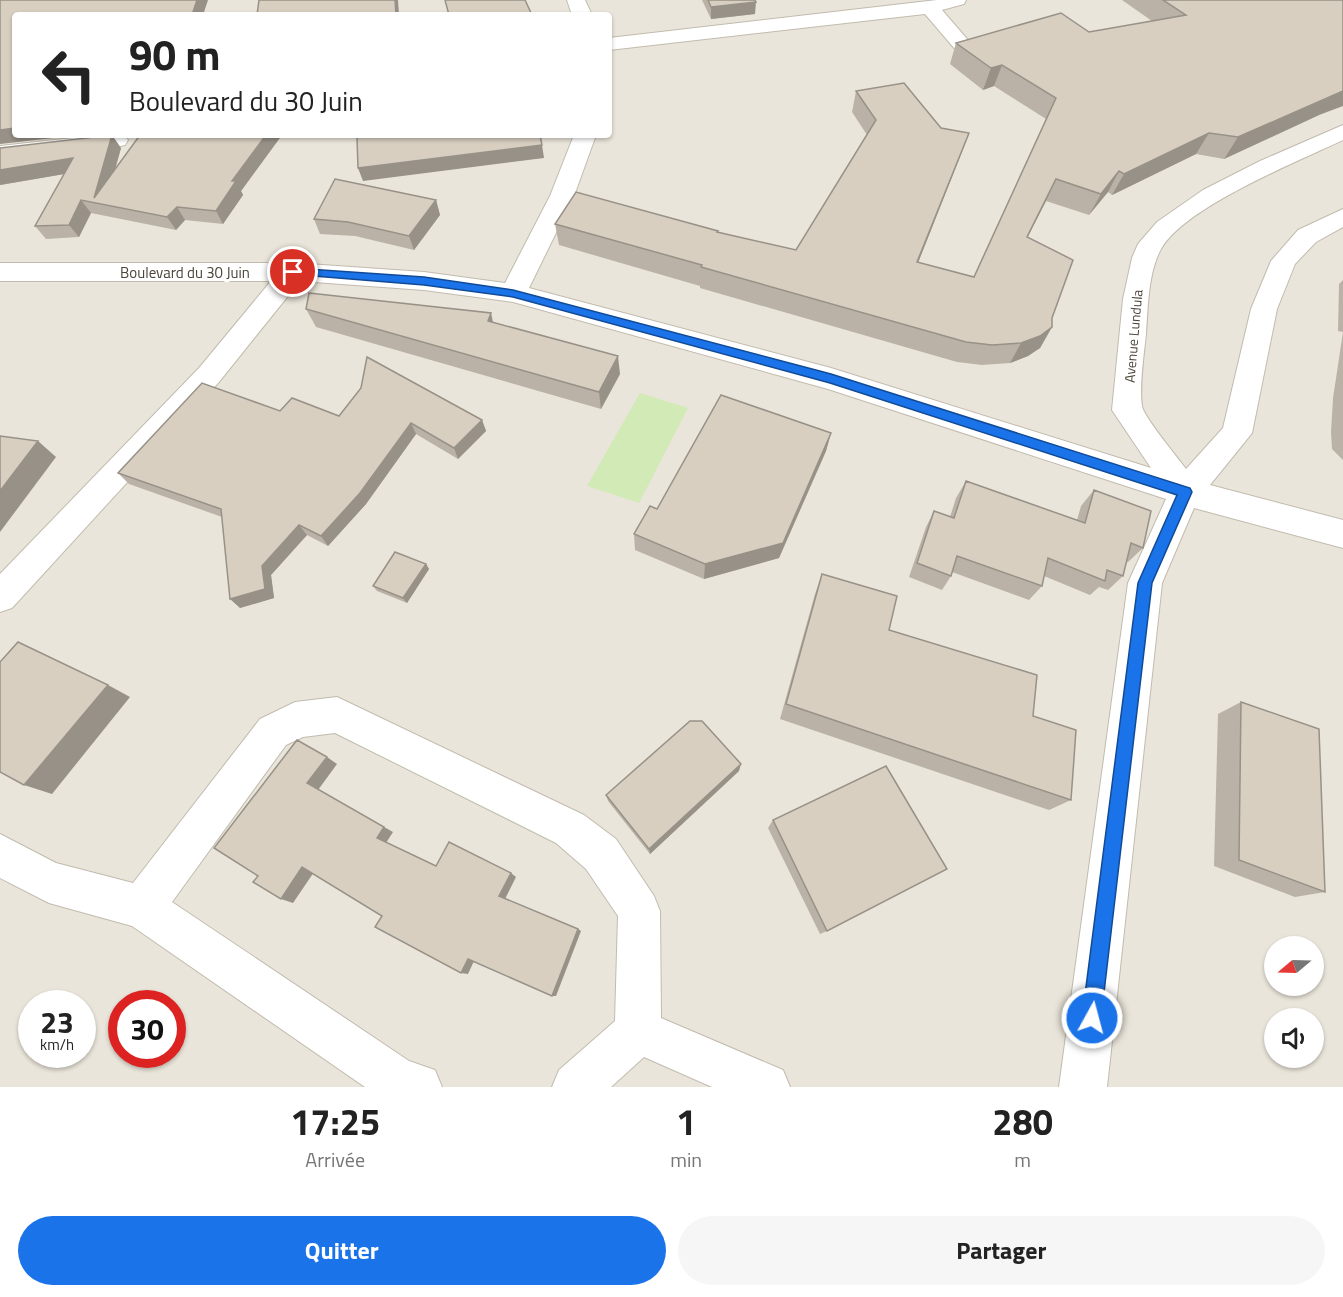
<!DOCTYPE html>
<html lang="fr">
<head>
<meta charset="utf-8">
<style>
  :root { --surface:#fff; --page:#f6f6f6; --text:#222; --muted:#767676; --accent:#1a73e8 }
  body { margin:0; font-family:"Titillium Web",sans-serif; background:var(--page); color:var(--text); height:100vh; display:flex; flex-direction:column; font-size:22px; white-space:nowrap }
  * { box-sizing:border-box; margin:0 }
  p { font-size:20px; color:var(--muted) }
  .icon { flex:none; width:33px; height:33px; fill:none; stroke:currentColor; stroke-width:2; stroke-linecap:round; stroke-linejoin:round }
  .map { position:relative; height:1087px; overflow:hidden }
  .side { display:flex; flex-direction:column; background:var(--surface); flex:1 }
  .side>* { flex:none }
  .guide { position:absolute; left:12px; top:12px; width:600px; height:126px; border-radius:6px; box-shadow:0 2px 4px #0004; background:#fff; color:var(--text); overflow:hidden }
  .needle { width:39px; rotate:251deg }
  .fabs { position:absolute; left:1264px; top:936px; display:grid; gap:12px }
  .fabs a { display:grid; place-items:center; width:60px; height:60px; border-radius:50%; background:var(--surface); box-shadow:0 2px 4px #0004; font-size:30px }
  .speed { position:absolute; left:18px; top:990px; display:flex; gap:12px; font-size:30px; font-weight:700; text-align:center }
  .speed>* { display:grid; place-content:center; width:78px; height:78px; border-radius:50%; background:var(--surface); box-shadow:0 2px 4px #0004; line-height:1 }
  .speed small { font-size:15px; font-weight:400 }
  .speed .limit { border:9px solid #d22; background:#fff; color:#111 }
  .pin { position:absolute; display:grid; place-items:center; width:51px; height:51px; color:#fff; margin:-26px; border:3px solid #fff; border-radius:50%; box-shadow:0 2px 6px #0007 }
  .me { position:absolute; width:66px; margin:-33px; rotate:7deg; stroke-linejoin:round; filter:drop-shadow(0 0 4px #0008) }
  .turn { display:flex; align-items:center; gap:21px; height:126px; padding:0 18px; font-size:27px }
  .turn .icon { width:78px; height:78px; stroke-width:2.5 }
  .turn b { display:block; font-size:42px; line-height:51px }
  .eta { display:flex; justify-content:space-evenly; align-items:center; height:102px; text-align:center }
  .eta b { font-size:36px; font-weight:700; line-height:42px }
  .primary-button { display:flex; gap:12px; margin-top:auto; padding:12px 18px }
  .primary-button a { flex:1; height:69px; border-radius:36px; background:var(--accent); color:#fff; font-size:24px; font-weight:700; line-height:69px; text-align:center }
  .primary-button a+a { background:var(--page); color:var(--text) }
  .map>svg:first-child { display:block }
  .residential { fill:#eae5da; fill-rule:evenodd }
  .green { fill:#d2eab5 }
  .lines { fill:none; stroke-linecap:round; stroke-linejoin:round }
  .minor-casing { stroke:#c2bbae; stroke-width:2 }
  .minor { fill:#fff; fill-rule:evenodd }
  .wall { fill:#bab2a6 }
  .shaded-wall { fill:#979187 }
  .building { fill:#d8cfc1; stroke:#979187; stroke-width:1.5 }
  .route { fill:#1a73e8; stroke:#114b97; stroke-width:1.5 }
  .labels { text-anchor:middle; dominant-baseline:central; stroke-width:6; stroke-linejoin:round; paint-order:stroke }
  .far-street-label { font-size:14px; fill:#4b4439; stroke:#fff }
  .street-label { font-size:15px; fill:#4b4439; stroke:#fff }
</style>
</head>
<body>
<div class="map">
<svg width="1343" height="1087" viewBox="0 0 1343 1087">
  <rect width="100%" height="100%" fill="#f6f3ec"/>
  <path class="residential" d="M0 0H1343V1087H0ZM15 15H609V135H15ZM1275 946H1314V986H1275ZM32 1004H82V1054H32ZM122 1004H172V1054H122ZM1275 1018H1314V1058H1275Z"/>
  <path class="green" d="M640 393 688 408 639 503 587 486Z"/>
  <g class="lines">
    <g class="minor-casing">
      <g id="minor">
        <path d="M567 0H585L592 15H572Z"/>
        <path d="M937 0H966L964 4 942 10 974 47 977 51 974 55H960L925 14 609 50V38Z"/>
        <path d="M1343 125V140C1299 161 1184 207 1161 249 1148 273 1148 307 1146 334 1144 354 1139 387 1142 406 1143 416 1178 458 1186 469L1223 428 1251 309 1271 261 1298 230 1343 209V227L1316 242 1295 264 1277 309 1252 433 1210 485 1343 520V548L1194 508 1162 583 1107 1087H1059L1128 583 1166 499 828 389 513 302 424 290 300 281 219 382 12 608 0 612V574L199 368 271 281H0V263H293L424 272 505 283 550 196 574 135H596L574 196 529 288 831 368 1151 468 1112 410 1123 299 1132 258 1138 244 1157 222 1203 190 1260 161Z"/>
        <path d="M101 135H124L128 140 125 145 117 147 0 160V146Z"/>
        <path d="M337 697 584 815 616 839 654 896 660 911 661 1018 783 1070 790 1087H712L644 1057 611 1087H552L559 1070 615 1021 618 916 586 869 556 843 335 733 303 737 286 745 172 902 409 1061 435 1070 442 1087H365L132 926 49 903 0 878V834L56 863 133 883 260 719 295 702Z"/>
      </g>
    </g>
    <use href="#minor" class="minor"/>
  </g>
  <g class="wall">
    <path d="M702 0H755V14L711 19Z"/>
    <path d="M1122 0H1343L1319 115 1224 159 1196 154 1112 195 1108 192 1089 215 1046 201 1027 237 1052 318V327L1040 348 1028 356 1010 363 982 365 957 362 700 288V286L559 245 555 224 718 231V233L796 250 867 135 852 112 856 91 941 128 969 133 961 154 918 263 974 277 1046 119 994 86 983 90 950 64 956 43 1089 32 1152 21Z"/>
    <path d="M140 135H282L241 191 243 195 223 224 185 220 176 230 91 213 79 237 46 239 35 226 64 174 0 185V148H121L115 170Z"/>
    <path d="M436 200 440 215 414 250 355 236 320 234 314 219Z"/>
    <path d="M1343 280V460L1332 449 1331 432 1333 398 1343 332 1338 331 1339 284Z"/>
    <path d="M306 309 493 322 620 374 601 409 316 327Z"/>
    <path d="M280 411 339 416 482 420 486 431 458 459 416 434 366 504 328 546 307 535 271 575 274 598 240 608 222 517 129 484 118 473Z"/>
    <path d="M831 433 826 451 779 558 704 579 635 550 634 534 657 509Z"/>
    <path d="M966 481 1077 520 1081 506 1094 490 1143 548 1128 562H1126L1123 576 1108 590 1099 587 1090 595 1044 576 1042 586 1029 600 952 572 951 576 942 590 909 577 926 527 934 511 950 517 956 498Z"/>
    <path d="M426 564 429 569 407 603 377 591 373 586Z"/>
    <path d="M822 574 889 630 1033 716 1071 800 1049 810 780 719 815 594Z"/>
    <path d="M1241 702 1325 892 1295 897 1214 866 1218 714Z"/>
    <path d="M739 771 650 854 608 801 606 795Z"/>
    <path d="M773 820 827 931 820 934 768 828Z"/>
  </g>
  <g class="shaded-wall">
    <path d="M197 0H208L203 15H192Z"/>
    <path d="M395 0H398L399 15H396Z"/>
    <path d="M756 2 755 14 711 19V7Z"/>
    <path d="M1002 65 994 86 983 90 991 68Z"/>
    <path d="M1343 91V106L1319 115 1224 159 1238 137Z"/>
    <path d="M15 128V135H81L0 144V130Z"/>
    <path d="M969 133 961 154 910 283 917 262Z"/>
    <path d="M1209 133 1196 154 1112 195 1124 174Z"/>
    <path d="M112 135 121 148 105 205 94 198Z"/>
    <path d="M266 135H282L241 191 243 195 223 224 216 211 232 181Z"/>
    <path d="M542 145 544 158 363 181 358 168Z"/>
    <path d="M73 158 82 171 0 185V170Z"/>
    <path d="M1119 171 1108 192 1089 215 1101 194Z"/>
    <path d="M1056 179 1046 201 1017 258 1027 237Z"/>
    <path d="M81 200 91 213 79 237 69 225Z"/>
    <path d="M436 200 440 215 414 250 409 236Z"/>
    <path d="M177 207 185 220 176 230 167 217Z"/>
    <path d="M491 313 495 331 488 321Z"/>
    <path d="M1052 327 1040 348 1028 356 1010 363 1021 343Z"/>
    <path d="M618 356 620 374 601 409 599 392Z"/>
    <path d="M482 420 486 431 458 459 454 448Z"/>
    <path d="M411 423 416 434 366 504 328 546 321 536Z"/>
    <path d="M831 433 826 451 779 558 704 579 705 564Z"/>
    <path d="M38 441 56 457 0 532V491Z"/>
    <path d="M299 525 307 535 271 575 274 598 240 608 230 599Z"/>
    <path d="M426 564 429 569 407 603 403 598Z"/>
    <path d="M108 685 130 697 52 794 24 785Z"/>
    <path d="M327 757 337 764 318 790 307 783Z"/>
    <path d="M741 764 739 771 650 854 649 849Z"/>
    <path d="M384 827 393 832 386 843 377 838Z"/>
    <path d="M302 867 314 872 293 903 281 899Z"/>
    <path d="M511 873 516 877 505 899 499 896Z"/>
    <path d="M578 929 581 931 556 996H552Z"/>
    <path d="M468 959 474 961 468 974 461 973Z"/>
  </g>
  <g class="building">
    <path d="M0 0H197L192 15H15V128L0 130Z"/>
    <path d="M259 0H395L396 15H257Z"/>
    <path d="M445 0H525L532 15H449Z"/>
    <path d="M708 0H755L756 2 711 7Z"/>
    <path d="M1163 0H1343V91L1238 137 1209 133 1124 174 1119 171 1101 194 1056 179 1027 237 1073 260 1052 318V327L1040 336 1021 343 992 345 966 342 701 267 702 265 555 224 576 192 718 231 717 232 796 250 876 120 856 91 904 83 941 128 969 133 917 262 974 277 1056 98 1002 65 991 68 956 43 1061 13 1089 32 1186 15Z"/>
    <path d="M112 135 94 198 140 135H266L232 181H236L216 211 177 207 167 217 81 200 69 225 35 226 73 158 0 170V148Z"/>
    <path d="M359 135H540L542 145 358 168 357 139Z"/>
    <path d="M335 179 436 200 409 236 348 222 314 219Z"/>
    <path d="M309 293 491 313 488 321 618 356 599 392 306 309Z"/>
    <path d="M367 357 482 420 454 448 411 423 360 493 321 536 299 525 262 566 265 589 230 599 221 509 118 473 202 383 280 411 292 398 339 416 361 388Z"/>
    <path d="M721 395 831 433 783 543 705 564 634 534 650 506 657 509Z"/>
    <path d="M0 436 38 441 0 491Z"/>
    <path d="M966 481 1085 523 1094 490 1151 511 1143 548 1131 543 1123 576 1107 570 1105 581 1048 558 1042 586 957 556 951 576 917 563 934 511 954 518Z"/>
    <path d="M395 552 426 564 403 598 373 586Z"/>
    <path d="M822 574 897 596 889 630 1037 675 1033 716 1076 730 1071 800 786 704Z"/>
    <path d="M18 642 108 685 24 785 0 772V662Z"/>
    <path d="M1241 702 1319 729 1325 892 1239 860Z"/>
    <path d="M690 721H702L741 764 649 849 606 795Z"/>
    <path d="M297 740 327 757 307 783 384 827 377 838 436 866 449 842 511 873 499 896 578 929 552 996 468 959 461 973 375 927 382 916 302 867 281 899 253 882 258 876 214 848Z"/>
    <path d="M886 766 947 869 827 931 773 820Z"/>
  </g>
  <path class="route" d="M293 268 424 277 513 290 831 374 1190 488 1192 492 1152 583 1101 1018 1098 1025 1092 1028 1085 1025 1082 1018 1138 583 1177 495 830 383 513 297 424 285 289 274 288 272Z"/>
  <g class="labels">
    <g class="far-street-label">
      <text transform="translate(1133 336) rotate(-85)">Avenue Lundula</text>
    </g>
    <g class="street-label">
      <text x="185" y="272">Boulevard du 30 Juin</text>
    </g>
  </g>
</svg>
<div class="fabs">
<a><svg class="needle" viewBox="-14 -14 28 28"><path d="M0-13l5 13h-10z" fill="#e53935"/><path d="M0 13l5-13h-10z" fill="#767676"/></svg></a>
<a><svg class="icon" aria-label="sound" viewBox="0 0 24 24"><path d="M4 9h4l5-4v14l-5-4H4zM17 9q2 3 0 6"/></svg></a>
</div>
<div class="speed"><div>23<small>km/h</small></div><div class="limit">30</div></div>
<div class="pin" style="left:293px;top:272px;background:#d93025"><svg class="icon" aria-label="arrive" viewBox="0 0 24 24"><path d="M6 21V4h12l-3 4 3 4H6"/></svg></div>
<svg class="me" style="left:1092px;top:1018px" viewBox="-20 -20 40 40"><circle r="17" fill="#1a73e8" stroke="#fff" stroke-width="3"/><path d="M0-11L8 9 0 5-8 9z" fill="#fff"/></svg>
<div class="guide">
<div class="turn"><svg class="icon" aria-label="left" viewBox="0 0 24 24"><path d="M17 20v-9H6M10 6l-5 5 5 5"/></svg><div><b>90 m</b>Boulevard du 30 Juin</div></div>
</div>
</div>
<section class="side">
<div class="eta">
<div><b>17:25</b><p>Arrivée</p></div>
<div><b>1</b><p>min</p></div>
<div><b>280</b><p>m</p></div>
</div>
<div class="primary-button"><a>Quitter</a><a>Partager</a></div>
</section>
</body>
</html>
